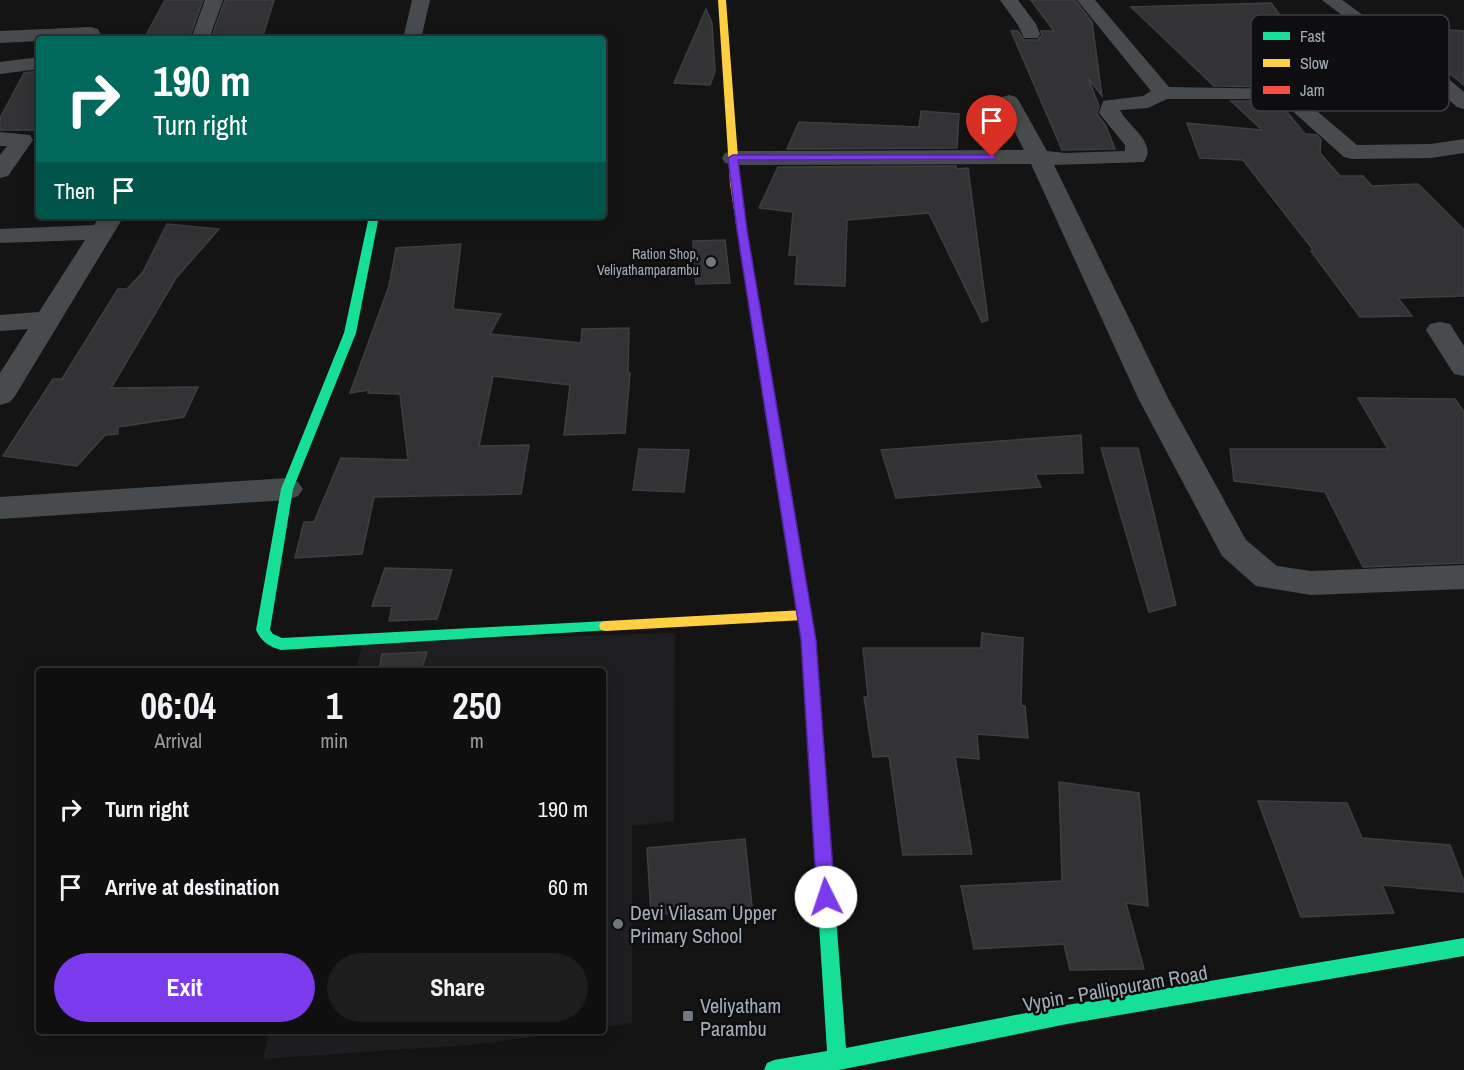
<!DOCTYPE html>
<html lang="en">
<head>
<meta charset="utf-8">
<style>
  :root { --surface:#0f0f0f; --page:#1d1d1d; --text:#f1f3f6; --muted:#9b9c9e; --line:#2f2f2f; --accent:#7c3aed }
  body { margin:0; font-family:"Archivo Narrow",sans-serif; background:var(--page); color:var(--text); height:100vh; display:flex; flex-direction:column; font-size:22px; white-space:nowrap }
  * { box-sizing:border-box; margin:0 }
  p { font-size:20px; color:var(--muted) }
  .icon { flex:none; width:33px; height:33px; fill:none; stroke:currentColor; stroke-width:2; stroke-linecap:round; stroke-linejoin:round }
  .map { position:relative; flex:1; overflow:hidden }
  .sheet { position:absolute; left:36px; top:668px; width:570px; height:366px; display:flex; flex-direction:column; background:var(--surface); border-radius:6px; box-shadow:0 3px 15px #0003,0 0 0 2px var(--line) }
  .sheet>* { flex:none }
  .hud { position:absolute; left:36px; top:36px; width:570px; height:183px; border-radius:6px; box-shadow:0 3px 15px #0003,0 0 0 2px var(--line); background:#00695c; color:#fff; overflow:hidden }
  .pin { position:absolute; display:grid; place-items:center; width:51px; height:51px; color:#fff; margin:-62px -26px; border-radius:50% 50% 50% 0; rotate:-45deg; box-shadow:0 0 6px #0007 }
  .pin .icon { rotate:45deg }
  .me { position:absolute; width:66px; margin:-33px; rotate:356deg; stroke-linejoin:round; filter:drop-shadow(0 0 4px #0008) }
  .turn { display:flex; align-items:center; gap:21px; height:126px; padding:0 18px; font-size:27px }
  .turn .icon { width:78px; height:78px; stroke-width:2.5 }
  .turn b { display:block; font-size:42px; line-height:51px }
  .then { display:flex; align-items:center; height:57px; padding:0 18px; background:#0003; gap:12px; font-size:22px }
  .eta { display:flex; justify-content:space-evenly; align-items:center; height:102px; text-align:center }
  .eta b { font-size:36px; font-weight:800; line-height:42px }
  .cta { display:flex; gap:12px; margin-top:auto; padding:12px 18px }
  .cta a { flex:1; height:69px; border-radius:36px; background:var(--accent); color:#fff; font-size:24px; font-weight:800; line-height:69px; text-align:center }
  .cta a+a { background:var(--page); color:var(--text) }
  ul { padding:0; list-style:none }
  li { display:flex; align-items:center; gap:18px; height:78px; padding:0 18px }
  li div { flex:1 }
  li b { display:block; font-size:22px }
  li em { font-style:normal }
  .map>svg:first-child { display:block }
  .built { fill:#1e1e20 }
  .building { fill:#333335; stroke:#3c3f41; stroke-width:1.5 }
  .lines { fill:none; stroke-linecap:round; stroke-linejoin:round }
  .street { fill:#484b4d; fill-rule:evenodd }
  .fast { fill:#16e098; fill-rule:evenodd }
  .slow { fill:#ffcf43; fill-rule:evenodd }
  .jam { fill:#f24e42; fill-rule:evenodd }
  .route { fill:#7c3aed; stroke:#51269a; stroke-width:1.5 }
  .poi-dot { fill:#71787e; stroke:#0e0e10; stroke-width:2 }
  .labels { text-anchor:middle; dominant-baseline:central; stroke-width:5; stroke-linejoin:round; paint-order:stroke }
  .far-poi-label { font-size:14px; fill:#a3aeb7; stroke:#0e0e10; text-anchor:end }
  .near-poi-label { font-size:20px; fill:#a3aeb7; stroke:#0e0e10; text-anchor:start }
  .near-street-label { font-size:20px; fill:#a3aeb7; stroke:#0e0e10 }
  .key { fill:#0e0e10; stroke:#3b3e42; stroke-width:1.5 }
  .key-label { font-size:16px; fill:#a3aeb7 }
</style>
</head>
<body>
<div class="map">
<svg width="1464" height="1070" viewBox="0 0 1464 1070">
  <rect width="100%" height="100%" fill="#141414"/>
  <g class="built">
    <path d="M675 633 674 821 632 826V1023L603 1027V670H356L363 642Z"/>
    <path d="M269 1031V1030L577 1031 481 1044 263 1059Z"/>
  </g>
  <g class="building">
    <path d="M165 0H203L189 39H144Z"/>
    <path d="M225 0H274L262 39H211Z"/>
    <path d="M1031 0H1075L1092 22 1102 96 1088 78 1099 106 1097 114 1106 126 1115 149 1062 150 1011 31H1018L1024 40H1038L1042 35 1041 31H1054Z"/>
    <path d="M1271 3 1303 46 1338 45 1388 109 1316 107 1291 87 1214 86 1131 7Z"/>
    <path d="M706 9 712 23 715 72 710 85 674 83Z"/>
    <path d="M1381 25 1464 31V85L1435 62H1432Z"/>
    <path d="M39 71V130H0V118L24 73Z"/>
    <path d="M1231 101H1278L1305 134 1317 135 1321 140 1320 153 1340 176H1363L1372 186 1418 184 1464 230V296L1398 298 1412 316 1360 317 1311 251H1314L1243 160 1200 158 1187 123 1262 130Z"/>
    <path d="M921 111 959 114 957 148 787 149 799 122 919 127Z"/>
    <path d="M956 166V169L968 168 988 320 982 322 929 213 847 220 845 286 795 284 797 255H789L793 212 759 208 778 167Z"/>
    <path d="M167 224 219 229 176 278 111 388 198 387 184 417 118 427V434L105 435 77 466 3 456 53 379H62L118 289H127L143 272Z"/>
    <path d="M725 240 730 283 696 284 693 241Z"/>
    <path d="M461 244 453 309 501 314 490 334 581 343 582 329 629 328 628 373H630L625 433 564 435 570 385 493 376 479 446 529 445 521 494 374 497 362 554 295 558 304 522H314L341 458 408 460 400 394 368 393 369 390 350 393 389 286 396 248Z"/>
    <path d="M1358 398 1455 399 1464 412V563L1363 567 1325 492 1234 481 1230 449H1388Z"/>
    <path d="M1081 435 1083 473 1035 474 1041 487 896 498 881 450Z"/>
    <path d="M1101 448H1138L1176 605 1149 612Z"/>
    <path d="M639 449 689 450 684 492 633 490Z"/>
    <path d="M385 568 452 570 437 619 389 621 392 606H372Z"/>
    <path d="M982 633 1023 638 1021 705 1025 706 1028 738 977 734 979 759 955 757 972 854 903 855 889 756 873 757 864 697H868L863 648H981Z"/>
    <path d="M427 652 421 670H379L382 654Z"/>
    <path d="M1059 782 1139 793 1148 906 1126 903 1144 969 1070 970 1064 944 974 949 961 886 1062 881Z"/>
    <path d="M1258 801 1347 803 1362 838 1450 845 1464 882V892L1382 885 1394 913 1301 917Z"/>
    <path d="M745 839 752 906 651 915 647 848Z"/>
  </g>
  <g class="lines">
    <g class="street">
      <path d="M205 0H223L209 39H191Z"/>
      <path d="M412 0H430L421 39H403Z"/>
      <path d="M1000 0H1018L1036 24 1040 34 1038 38H1024L1018 25Z"/>
      <path d="M1077 0H1095L1169 87 1291 89 1357 145 1431 144 1464 139V153L1431 158 1352 159 1344 157 1279 99H1167L1148 108 1120 110C1127 126 1158 142 1144 162L1054 165 1168 398 1246 540 1277 566 1311 571 1464 565V589L1311 595 1256 586 1222 556 1138 398 1031 164 733 165 725 163 722 158 725 153 733 151 1024 150 999 101 1002 97 1009 95 1016 97 1019 101 1047 151 1065 153 1125 151V145L1099 113 1103 101 1143 96 1151 91Z"/>
      <path d="M1322 0H1342L1431 64 1464 92V109L1457 107 1417 72Z"/>
      <path d="M91 27 98 29 100 33 98 39H39V41L0 43V31Z"/>
      <path d="M39 57V69L0 74V62Z"/>
      <path d="M0 132 30 135 33 140 8 176 0 178V155L7 146H0Z"/>
      <path d="M100 216H124L15 396 10 402 0 405V373L28 329 0 331V315L39 312 85 240 0 243V229L94 225Z"/>
      <path d="M1440 322 1450 324 1464 346V376L1454 374 1426 330 1430 324Z"/>
      <path d="M287 478 298 482 303 489 298 496 287 500 0 519V497Z"/>
    </g>
    <g class="fast">
      <path d="M369 216H379L356 333 293 489 270 630 273 634 282 638 606 621 611 622 613 626 611 630 281 650C268 646 262 642 256 630L281 489 344 333Z"/>
      <path d="M788 509 795 514 815 640 846 1048 1067 1005 1464 938V956L1067 1024 839 1070H764L767 1063 774 1060 827 1051 801 640 781 514Z"/>
    </g>
    <g class="slow">
      <path d="M718 0H726L740 184 746 223 741 226 736 223 730 184Z"/>
      <path d="M804 610 809 611 811 615 809 619 804 620 606 631 601 630 599 626 601 622 606 621Z"/>
    </g>
    <path class="jam" d="M741 220 746 223 795 514 788 519 781 514 736 223Z"/>
  </g>
  <path class="route" d="M992 155H995V159L738 160 747 230 816 640 835 897 832 903 826 905 819 903 817 897 801 640 737 230 728 158 733 155Z"/>
  <g class="poi-dot">
    <circle cx="711" cy="262" r="6"/>
    <circle cx="618" cy="924" r="6"/>
    <rect x="682" y="1010" width="12" height="12" rx="3"/>
  </g>
  <g class="labels">
    <g class="far-poi-label">
      <text x="699" y="254">Ration Shop,<tspan x="699" dy="16">Veliyathamparambu</tspan></text>
    </g>
    <g class="near-poi-label">
      <text x="630" y="912">Devi Vilasam Upper<tspan x="630" dy="23">Primary School</tspan></text>
      <text x="700" y="1005">Veliyatham<tspan x="700" dy="23">Parambu</tspan></text>
    </g>
    <g class="near-street-label">
      <text transform="translate(1115 988) rotate(-10)">Vypin - Pallippuram Road</text>
    </g>
  </g>
  <rect x="1251" y="15" width="198" height="96" rx="9" class="key"/>
  <rect x="1263" y="32" width="27" height="8" fill="#16e098"/>
  <rect x="1263" y="59" width="27" height="8" fill="#ffcf43"/>
  <rect x="1263" y="86" width="27" height="8" fill="#f24e42"/>
  <g class="key-label">
    <text x="1300" y="42">Fast</text>
    <text x="1300" y="69">Slow</text>
    <text x="1300" y="96">Jam</text>
  </g>
</svg>
<div class="pin" style="left:992px;top:157px;background:#d93025"><svg class="icon" aria-label="arrive" viewBox="0 0 24 24"><path d="M6 21V4h12l-3 4 3 4H6"/></svg></div>
<svg class="me" style="left:826px;top:897px" viewBox="-20 -20 40 40"><circle r="19" fill="#fff"/><path d="M0-13L10 11 0 6-10 11z" fill="#7c3aed"/></svg>
<div class="hud">
<div class="turn"><svg class="icon" aria-label="right" viewBox="0 0 24 24"><path d="M7 20v-9h11M14 6l5 5-5 5"/></svg><div><b>190 m</b>Turn right</div></div>
<div class="then">Then<svg class="icon" aria-label="arrive" viewBox="0 0 24 24"><path d="M6 21V4h12l-3 4 3 4H6"/></svg></div>
</div>
<section class="sheet">
<div class="eta">
<div><b>06:04</b><p>Arrival</p></div>
<div><b>1</b><p>min</p></div>
<div><b>250</b><p>m</p></div>
</div>
<ul>
<li><svg class="icon" aria-label="right" viewBox="0 0 24 24"><path d="M7 20v-9h11M14 6l5 5-5 5"/></svg><div><b>Turn right</b></div><em>190 m</em></li>
<li><svg class="icon" aria-label="arrive" viewBox="0 0 24 24"><path d="M6 21V4h12l-3 4 3 4H6"/></svg><div><b>Arrive at destination</b></div><em>60 m</em></li>
</ul>
<div class="cta"><a>Exit</a><a>Share</a></div>
</section>
</div>
</body>
</html>
